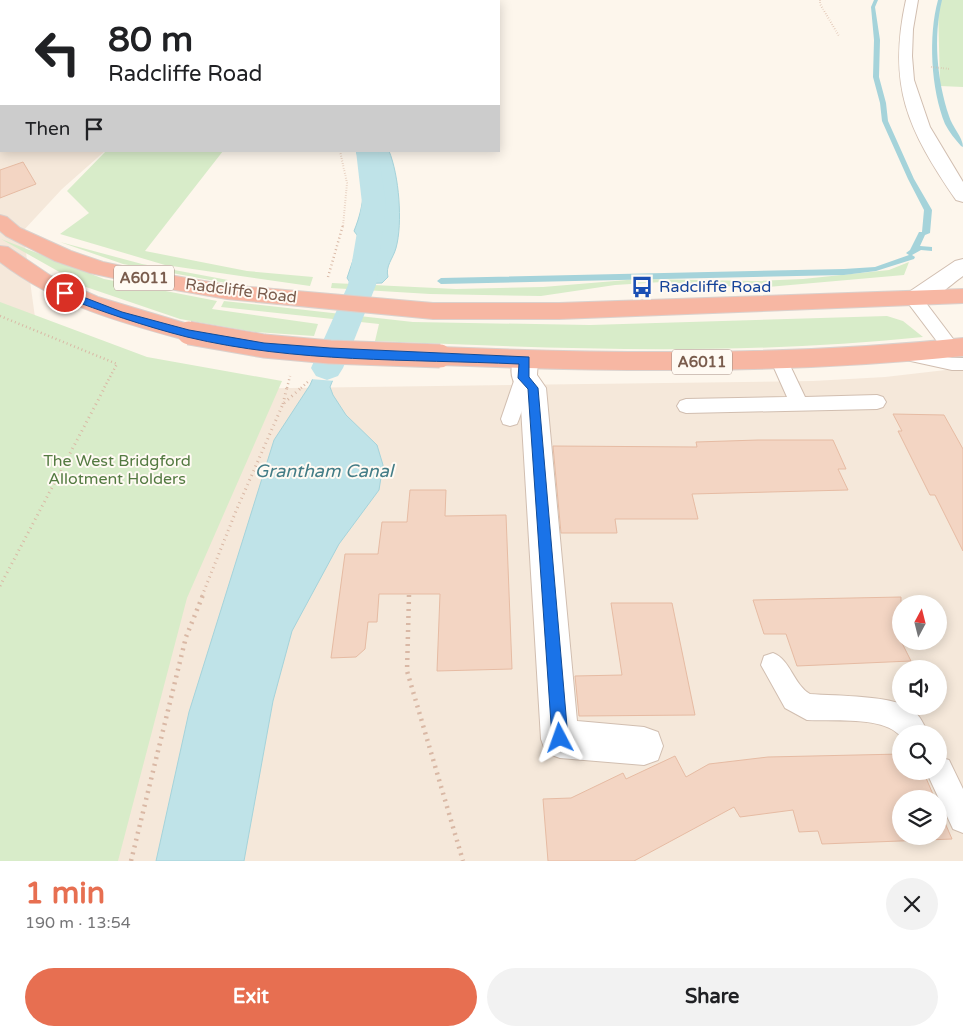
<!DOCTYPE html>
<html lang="en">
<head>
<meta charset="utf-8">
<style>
  :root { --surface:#fff; --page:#f2f2f2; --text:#202124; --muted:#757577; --accent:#e76f51 }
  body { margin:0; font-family:"Varela Round",sans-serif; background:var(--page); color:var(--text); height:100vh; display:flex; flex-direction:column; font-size:19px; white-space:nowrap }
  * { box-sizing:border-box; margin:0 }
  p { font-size:16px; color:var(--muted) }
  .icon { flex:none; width:28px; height:28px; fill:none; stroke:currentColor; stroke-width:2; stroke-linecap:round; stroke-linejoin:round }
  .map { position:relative; height:861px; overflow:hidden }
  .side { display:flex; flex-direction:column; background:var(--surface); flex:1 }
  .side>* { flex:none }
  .banner { position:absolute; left:0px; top:0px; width:500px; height:152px; box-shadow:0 2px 12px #0003; background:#fff; color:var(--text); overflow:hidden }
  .needle { width:32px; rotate:7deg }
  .tools { position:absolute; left:892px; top:595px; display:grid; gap:10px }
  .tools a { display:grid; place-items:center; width:55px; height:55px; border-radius:50%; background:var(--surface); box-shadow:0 2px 12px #0003; font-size:25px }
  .pin { position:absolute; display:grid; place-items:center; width:42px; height:42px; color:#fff; margin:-21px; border:2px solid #fff; border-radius:50%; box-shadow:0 1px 5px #0007 }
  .me { position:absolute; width:55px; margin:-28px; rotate:356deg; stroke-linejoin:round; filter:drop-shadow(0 0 4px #0008) }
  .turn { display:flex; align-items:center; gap:18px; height:105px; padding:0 25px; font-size:22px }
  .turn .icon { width:65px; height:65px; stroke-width:2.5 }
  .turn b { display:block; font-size:35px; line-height:42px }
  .then { display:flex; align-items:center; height:48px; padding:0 25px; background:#0003; gap:10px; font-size:19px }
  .round { display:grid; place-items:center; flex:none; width:52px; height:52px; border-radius:26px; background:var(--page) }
  .headline { display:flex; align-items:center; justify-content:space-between; height:85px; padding:0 25px }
  h1 { font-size:30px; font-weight:700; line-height:38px; color:var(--accent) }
  .cta { display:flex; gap:10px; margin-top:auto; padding:10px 25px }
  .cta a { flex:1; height:58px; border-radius:30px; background:var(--accent); color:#fff; font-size:20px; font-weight:700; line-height:58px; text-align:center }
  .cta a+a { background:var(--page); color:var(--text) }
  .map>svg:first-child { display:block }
  .residential { fill:#f5e8da; fill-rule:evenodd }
  .green { fill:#d8ecc9 }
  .water { fill:#bfe3e8; stroke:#a5d3da }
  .pier { fill:#fdf6ec }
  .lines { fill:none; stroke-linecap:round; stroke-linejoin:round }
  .stream { fill:#a5d3da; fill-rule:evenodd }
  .canal { fill:#bfe3e8; fill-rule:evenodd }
  .building { fill:#f3d5c3; stroke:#e6bba3 }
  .lane-casing { stroke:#d1beb0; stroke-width:2 }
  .street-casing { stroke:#d1beb0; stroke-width:2 }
  .highway-casing { stroke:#dad1cd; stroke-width:2 }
  .path-far3 { stroke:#d9b8a5; stroke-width:2; stroke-dasharray:0.5 2; stroke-linecap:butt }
  .path-far2 { stroke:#d9b8a5; stroke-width:2.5; stroke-dasharray:1 3; stroke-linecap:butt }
  .path-far1 { stroke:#d9b8a5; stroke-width:3; stroke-dasharray:1 4; stroke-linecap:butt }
  .path { stroke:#d9b8a5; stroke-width:4.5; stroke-dasharray:2 5; stroke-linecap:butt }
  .lane { fill:#fff; fill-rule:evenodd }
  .street { fill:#fff; fill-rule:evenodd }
  .highway { fill:#f7b7a3; fill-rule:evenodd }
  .highway-bridge-casing { stroke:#dad1cd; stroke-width:25; stroke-linecap:butt }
  .highway-bridge { stroke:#f7b7a3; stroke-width:23 }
  .route { fill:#1a73e8; stroke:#114b97 }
  .labels { text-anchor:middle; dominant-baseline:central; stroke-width:4; stroke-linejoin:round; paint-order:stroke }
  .shield { fill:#fffaf3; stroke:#a28b7f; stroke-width:1 }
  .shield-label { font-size:15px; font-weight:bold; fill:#7a5c4d }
  .transit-label { font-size:16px; fill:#164399; stroke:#fffaf3; text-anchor:start }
  .street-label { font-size:16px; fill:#7a5c4d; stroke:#fffaf3 }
  .park-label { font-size:16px; fill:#537a41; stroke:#fffaf3 }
  .water-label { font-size:18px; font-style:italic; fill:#437c86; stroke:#fffaf3 }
</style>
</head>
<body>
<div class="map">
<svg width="963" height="861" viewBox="0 0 963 861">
  <rect width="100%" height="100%" fill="#fdf6ec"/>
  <path class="residential" d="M0 0H299L1 1V151H105L62 189 23 231 35 317 214 389 813 381 885 377 963 368V861H0ZM901 604H939V641H901ZM901 669H939V706H901ZM901 734H939V771H901ZM901 799H939V836H901Z"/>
  <g class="green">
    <path d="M941 0H963V87L940 86 938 7Z"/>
    <path d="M106 151H223L145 251 247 271 313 277 310 286 165 265 60 234 89 213 67 191Z"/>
    <path d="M1 239 104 279 217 301 212 309 318 324 314 336 255 332 180 319 86 287Z"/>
    <path d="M60 242 142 264 228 280 226 283 123 264Z"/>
    <path d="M909 262 904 275 757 288 662 282 615 285 541 296 430 294 331 288 332 283 456 289 543 287 639 279 758 281 803 279 889 270Z"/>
    <path d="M224 301 413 322 590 325 887 316 903 321 923 337C740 356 558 349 375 341L379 324 221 307Z"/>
    <path d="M0 302 147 357 282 381 187 598 118 861H0Z"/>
  </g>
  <g class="water">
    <path d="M356 151H389C399 175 403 223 396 248 393 259 385 266 388 277L382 283 351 284 347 278 360 239 354 231C365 204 367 179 356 151Z"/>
    <path d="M337 323 355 325 330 387 333 395 346 415 377 445 383 465 379 490 339 544 292 631 273 701 244 861H156L189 712 274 440 310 385Z"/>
  </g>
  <path class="pier" d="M328 338 352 340 336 381 310 379Z"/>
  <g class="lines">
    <g class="stream">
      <path d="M874 0H878L875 7 880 40 879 77 886 103 888 121 914 179 932 210 930 233 925 235 920 246 932 247V251L921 250 912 255 915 257 914 259 876 271 844 275 441 284 437 281 441 278 844 269 875 267 909 255 906 253 910 250 919 232H922L924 210 908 179 882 121 880 103 873 77 874 40 871 7Z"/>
      <path d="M938 0H942C933 37 937 80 949 116 952 127 963 137 963 147L961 146C955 139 949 132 945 124 931 89 928 36 938 0Z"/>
    </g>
    <path class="canal" d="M356 151H378L386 203 376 285 343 368 338 376 327 380 316 376 311 368 348 285 362 203Z"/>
  </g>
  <g class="building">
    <path d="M23 162 36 184 0 198V170Z"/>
    <path d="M893 414 944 415 963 449V551L935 495H930L898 431H902Z"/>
    <path d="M758 440H833L846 469H838L848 490 692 494 698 519H615L617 533H561L553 446 697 447 696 442Z"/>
    <path d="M410 490H446L445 516 506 515 512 669 437 671 440 594H379L377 622H368L365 649 356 657 331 658 345 554H378L382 522H407Z"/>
    <path d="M901 597V641L911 661 797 666 786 634H764L753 600Z"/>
    <path d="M611 603H672L695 715 579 716 575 676 622 675Z"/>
    <path d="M901 754V771H923L935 799H901V836H939V809L952 839 822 844 818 831 799 832 793 810 740 817 734 807 634 861H548L543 799 571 798 623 773 626 779 675 756 686 777 709 764 768 757Z"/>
  </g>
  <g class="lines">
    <g class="lane-casing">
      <g id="lane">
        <path d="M914 294 920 295 957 344 959 348 957 352H945L908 303 906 299 908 295Z"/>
        <path d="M903 348 952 358H963V370H952L897 358 895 354 897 350Z"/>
        <path d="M780 355 786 357 805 397 877 395 883 397 886 402 883 407 877 409 686 413 680 411 677 406 680 401 686 399 787 397 771 361 774 357Z"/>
        <path d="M524 372 530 373 533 378 519 419 517 424 510 426 503 424 501 419 515 378 518 373Z"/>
        <path d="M773 653C791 660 793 684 810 694 835 696 895 695 913 710 920 716 925 726 928 734H901V737C886 716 832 721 807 720L785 708 761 665 764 656Z"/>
        <path d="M939 757 949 760 963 789V833L953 829 926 771H939Z"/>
      </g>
    </g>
    <g class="street-casing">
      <g id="street">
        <path d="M906 0H918L913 29 912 56 914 80 930 127 963 182V202L956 200C908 130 887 86 906 0Z"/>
        <rect x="0" y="11" width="1" height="8"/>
        <path d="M963 259V276C947 287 926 310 906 304L903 299 906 294 955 261Z"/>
        <path d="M525 351 534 354 538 360 537 375 546 388 577 721 644 727 658 732 663 746 658 760 644 765 560 758 546 753 541 739 520 391C510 380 509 367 516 354Z"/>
      </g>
    </g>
    <g class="highway-casing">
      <g id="highway">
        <path d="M0 215 7 217 20 228 71 251 103 262 141 270 227 285 433 303H559L963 289V303L559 319H433L227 299 141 284 90 273 55 261 6 236 0 231Z"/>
        <path d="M0 246 8 247 51 276 98 297 198 327 201 333 198 339 189 341C122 323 56 305 0 262Z"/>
        <path d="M963 338V356C789 374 615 372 440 365L431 362 428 356 431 350 440 347C615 354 789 356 963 338Z"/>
      </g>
    </g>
    <g class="path-far3">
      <path d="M74 0 79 1"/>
      <path d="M820 0V4L839 36"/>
      <path d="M931 67 950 69"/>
      <path d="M340 151 347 183 343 226"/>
    </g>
    <g class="path-far2">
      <path d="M328 277 343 225"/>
      <path d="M0 316 117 364 104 388"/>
      <path d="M287 388 290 376"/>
      <path d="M301 388 310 380"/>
    </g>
    <g class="path-far1">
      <path d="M283 404 287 387"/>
      <path d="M0 586 105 387"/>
      <path d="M202 596 236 511 283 404 302 387"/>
      <path d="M409 596V593"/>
    </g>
    <g class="path">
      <path d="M409 595 407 671 463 861"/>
      <path d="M131 861 186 637 203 595"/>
    </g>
    <use href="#lane" class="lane"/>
    <use href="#street" class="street"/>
    <use href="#highway" class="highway"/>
    <g class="highway-bridge-casing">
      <path id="highway-bridge" d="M189 333 264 346 330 352 440 356"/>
    </g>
    <use href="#highway-bridge" class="highway-bridge"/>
  </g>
  <path class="route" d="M65 290 122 312 189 330 264 343 330 348 529 357V377L538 388 568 738 565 744 560 746 554 744 552 738 528 389 518 378 519 364C410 359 295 363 187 337 144 326 103 312 61 296V291Z"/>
  <defs>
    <g id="bus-bare" transform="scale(1.725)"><path d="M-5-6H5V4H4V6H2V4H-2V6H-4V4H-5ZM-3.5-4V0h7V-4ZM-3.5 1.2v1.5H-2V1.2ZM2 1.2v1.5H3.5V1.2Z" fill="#1a4fb4" stroke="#fffaf3" stroke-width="2.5" paint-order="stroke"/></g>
  </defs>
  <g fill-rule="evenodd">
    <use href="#bus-bare" x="642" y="287"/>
  </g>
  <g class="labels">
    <g class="shield">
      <rect x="114" y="265.5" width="60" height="25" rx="4"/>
      <rect x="672" y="349.5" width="60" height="25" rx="4"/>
    </g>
    <g class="shield-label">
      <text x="144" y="278">A6011</text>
      <text x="702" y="362">A6011</text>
    </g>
    <g class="transit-label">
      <text x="659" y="287">Radcliffe Road</text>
    </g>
    <g class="street-label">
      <text transform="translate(241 291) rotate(7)">Radcliffe Road</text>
    </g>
    <g class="park-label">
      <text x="117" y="461">The West Bridgford<tspan x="117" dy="18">Allotment Holders</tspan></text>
    </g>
    <g class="water-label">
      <text x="324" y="471">Grantham Canal</text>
    </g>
  </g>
</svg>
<div class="tools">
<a><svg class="needle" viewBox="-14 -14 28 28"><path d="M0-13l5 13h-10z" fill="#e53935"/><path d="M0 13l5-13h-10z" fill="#757577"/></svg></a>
<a><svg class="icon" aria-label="sound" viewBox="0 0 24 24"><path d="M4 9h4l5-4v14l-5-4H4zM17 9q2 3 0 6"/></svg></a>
<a><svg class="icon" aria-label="search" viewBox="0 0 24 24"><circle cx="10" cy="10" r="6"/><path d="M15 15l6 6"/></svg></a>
<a><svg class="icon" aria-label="layers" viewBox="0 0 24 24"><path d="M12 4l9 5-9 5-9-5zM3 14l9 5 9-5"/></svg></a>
</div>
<div class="pin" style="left:65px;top:293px;background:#d93025"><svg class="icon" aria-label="arrive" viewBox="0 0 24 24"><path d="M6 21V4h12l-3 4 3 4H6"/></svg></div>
<svg class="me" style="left:560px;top:738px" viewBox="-20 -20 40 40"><path d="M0-17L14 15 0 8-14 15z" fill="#1a73e8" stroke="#fff" stroke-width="4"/></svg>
<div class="banner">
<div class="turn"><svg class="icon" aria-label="left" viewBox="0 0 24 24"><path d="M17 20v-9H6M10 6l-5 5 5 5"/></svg><div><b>80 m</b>Radcliffe Road</div></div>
<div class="then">Then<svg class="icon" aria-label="arrive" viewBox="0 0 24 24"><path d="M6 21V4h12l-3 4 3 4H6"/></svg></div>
</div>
</div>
<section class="side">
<div class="headline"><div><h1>1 min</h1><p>190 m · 13:54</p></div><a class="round"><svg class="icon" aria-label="close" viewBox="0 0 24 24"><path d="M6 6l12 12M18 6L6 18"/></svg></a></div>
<div class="cta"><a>Exit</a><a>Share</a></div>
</section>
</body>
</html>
